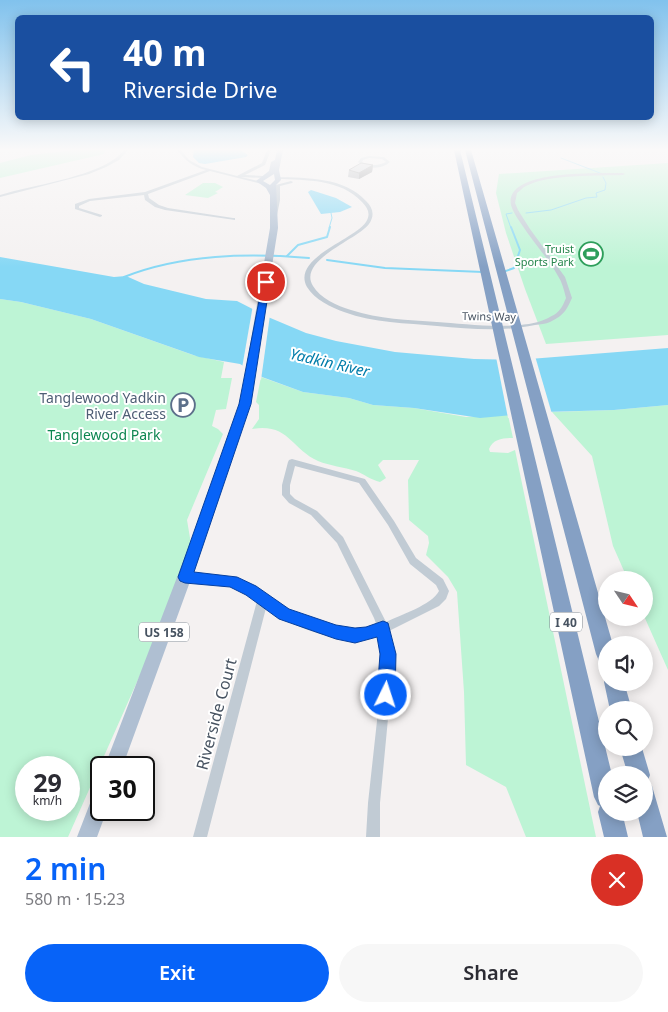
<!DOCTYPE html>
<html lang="en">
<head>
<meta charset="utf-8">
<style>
  :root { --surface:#fff; --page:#f7f7f7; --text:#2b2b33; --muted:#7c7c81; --accent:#0763f8 }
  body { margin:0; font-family:"Noto Sans",sans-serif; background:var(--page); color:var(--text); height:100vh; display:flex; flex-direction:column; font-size:19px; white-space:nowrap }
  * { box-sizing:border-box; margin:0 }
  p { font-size:16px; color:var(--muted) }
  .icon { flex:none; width:28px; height:28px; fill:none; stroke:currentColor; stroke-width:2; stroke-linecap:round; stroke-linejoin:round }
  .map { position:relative; height:837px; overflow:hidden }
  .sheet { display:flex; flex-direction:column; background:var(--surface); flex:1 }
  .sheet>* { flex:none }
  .hud { position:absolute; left:15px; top:15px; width:639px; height:105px; border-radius:8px; box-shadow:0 2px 12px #0003; background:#1a4fa0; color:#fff; overflow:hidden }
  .needle { width:32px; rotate:125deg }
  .tools { position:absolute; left:598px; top:571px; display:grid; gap:10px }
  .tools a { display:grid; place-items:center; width:55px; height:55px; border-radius:50%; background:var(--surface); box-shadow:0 2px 12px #0003; font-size:25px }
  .speed { position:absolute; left:15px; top:756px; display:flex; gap:10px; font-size:25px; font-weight:700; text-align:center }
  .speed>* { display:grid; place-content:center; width:65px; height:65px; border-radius:50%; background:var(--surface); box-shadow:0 2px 12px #0003; line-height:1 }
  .speed small { font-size:12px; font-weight:400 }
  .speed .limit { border:2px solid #111; border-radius:8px; background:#fff; color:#111 }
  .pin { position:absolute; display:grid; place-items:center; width:42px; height:42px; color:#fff; margin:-21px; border:2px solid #fff; border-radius:50%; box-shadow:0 1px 5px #0007 }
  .me { position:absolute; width:55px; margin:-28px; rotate:4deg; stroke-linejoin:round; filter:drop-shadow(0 0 4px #0008) }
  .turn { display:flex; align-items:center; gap:18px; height:105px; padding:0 25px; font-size:22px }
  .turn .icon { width:65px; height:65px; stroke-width:2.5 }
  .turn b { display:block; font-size:35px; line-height:42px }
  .round { display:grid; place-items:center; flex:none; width:52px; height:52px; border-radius:26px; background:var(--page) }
  .overview { display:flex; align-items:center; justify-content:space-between; height:85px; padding:0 25px }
  h1 { font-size:30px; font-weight:600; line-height:38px; color:var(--accent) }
  .action { display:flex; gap:10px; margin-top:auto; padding:10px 25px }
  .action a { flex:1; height:58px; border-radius:30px; background:var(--accent); color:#fff; font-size:20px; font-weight:600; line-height:58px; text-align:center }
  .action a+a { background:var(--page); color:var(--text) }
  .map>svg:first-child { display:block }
  .green { fill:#bdf4d5; fill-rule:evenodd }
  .water { fill:#86d8f5 }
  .pier { fill:#f4f1f1 }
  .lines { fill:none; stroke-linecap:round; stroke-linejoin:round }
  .stream-far1 { stroke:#86d8f5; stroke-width:1 }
  .stream { stroke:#86d8f5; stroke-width:2 }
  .minor { fill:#c1cbd4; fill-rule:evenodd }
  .primary { fill:#afbfd2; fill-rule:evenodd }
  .motorway { fill:#85a0c4; fill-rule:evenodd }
  .wall { fill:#b0b3b8 }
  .shaded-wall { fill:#909296 }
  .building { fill:#cdd0d6; stroke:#909296 }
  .route { fill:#0763f8; stroke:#0540a1 }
  .labels { text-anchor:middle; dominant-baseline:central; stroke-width:4; stroke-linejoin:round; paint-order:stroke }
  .far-leisure-label { font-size:11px; fill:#27864d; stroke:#fff; text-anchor:end }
  .far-street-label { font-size:11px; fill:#475361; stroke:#fff }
  .shield { fill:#fff; stroke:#7e8790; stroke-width:1 }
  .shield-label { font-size:12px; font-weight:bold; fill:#475361 }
  .service-label { font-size:14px; fill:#4e5e75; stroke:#fff; text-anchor:end }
  .park-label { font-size:14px; fill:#0e8651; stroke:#fff }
  .water-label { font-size:15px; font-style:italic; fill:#027daa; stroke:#fff }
  .near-street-label { font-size:16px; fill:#475361; stroke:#fff }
</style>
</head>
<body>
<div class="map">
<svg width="668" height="837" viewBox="0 0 668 837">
  <rect width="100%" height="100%" fill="#f4f1f1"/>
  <g class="green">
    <path d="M76 150H105L104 154 0 178V163L31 155Z"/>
    <path d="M668 163V335L546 344 525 289 506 233 496 193 499 174Z"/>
    <path d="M203 183H215L223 187 215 192 218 193 208 198 185 195Z"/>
    <path d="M0 299 21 302 91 319 193 355 224 362 221 378H232L226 409 216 410 212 426 218 429 223 434 187 520 193 556 68 837H0ZM26 768H69V810H26Z"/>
    <path d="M261 377 303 392 349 398 373 405 414 408 466 417 508 415 513 438C503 438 493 439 489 449L490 452 508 453 515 450 596 837H526L506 787 466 765 464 692 457 592 448 577 426 555 429 543 428 536 409 520 408 480 419 460H383L378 465 386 478 380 482C371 480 364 474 356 471 344 467 330 466 318 461 291 449 289 423 252 429L259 419V405L256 402Z"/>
    <path d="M668 405V670L644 616V580H628L613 546 592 456 552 412 614 410Z"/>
  </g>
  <g class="water">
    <path d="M194 150H240L248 155 246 157 205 164 199 163 193 157Z"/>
    <path d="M311 190 336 198 352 207 340 212 321 214 308 192Z"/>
    <path d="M0 257 114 277 126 276 144 284 206 299 237 301 268 317 306 333 336 341 395 352 474 359 517 360 668 348V405L614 410 544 412 480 418 414 408 373 405 349 398 303 392 262 377 240 364 199 357 91 319 21 302 0 299Z"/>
  </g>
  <g class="pier">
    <path d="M253 305 270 315 261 380 242 368Z"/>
    <path d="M535 356 552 414 508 418 496 357Z"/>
  </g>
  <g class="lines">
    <g class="stream-far1">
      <path d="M561 158 600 173"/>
      <path d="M526 213 551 210 586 198 597 197 596 193 605 190 606 183 603 177"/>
      <path d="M329 228 332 218 331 213"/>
      <path d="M511 228 506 214 512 213"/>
    </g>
    <g class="stream">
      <path d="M287 256 298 245 327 237 330 227"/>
      <path d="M327 260 385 268 483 272"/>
      <path d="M503 272 514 268 520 250 511 227"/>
      <path d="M124 277C182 254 248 253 309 258"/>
    </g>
    <g class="minor">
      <path d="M124 150H128L119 160 106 167 89 174 0 197V195C33 185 89 178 116 158 119 156 121 153 124 150Z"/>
      <path d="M177 150H181L189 160 202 167 237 176 262 163 267 150H271L265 165 245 175 263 176H264V178L241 177 262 182V184L210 171 148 194 149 198 159 205 168 208 233 218H235V220L165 210 155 207 145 200 144 195 90 201 79 206V208L102 215V216L100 217 75 209V204L89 199 145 192 206 170C193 167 185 160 177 150Z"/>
      <path d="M369 156 384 157 390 162C381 170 368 169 358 162L361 158ZM369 158 382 159 386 162C378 166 370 166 362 162L363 160Z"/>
      <path d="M597 173H623L625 174 623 175C597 176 549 174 526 186 523 187 520 191 517 193L515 203 518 210 530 229 565 277 572 298C566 311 564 315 550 322 546 324 540 324 535 325 503 332 470 329 437 326 406 323 374 323 344 312 332 308 314 299 307 287 291 258 354 240 366 222 371 214 368 208 362 202 341 179 306 180 277 179L275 178 277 177C307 178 344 177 366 201 373 208 375 215 369 224 357 240 297 260 313 286 320 298 337 306 351 310 379 319 408 320 437 322 466 324 520 331 546 319 559 313 561 310 566 298 564 290 562 282 558 276 548 258 533 242 522 225 518 219 513 212 511 205 505 173 578 174 597 173Z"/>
      <path d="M291 181 293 182 292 183 280 186V200L277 215 273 216 276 200V185Z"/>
      <path d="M292 459 365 479 394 521 416 558 443 579 449 591 446 599 439 606 389 631 392 647 393 666 380 803V837H366L368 803 383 666 379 635C343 647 295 629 266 608L207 837H193L257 601C229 580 218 583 185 581L182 580 180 577 182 574 185 573C203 574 221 573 239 579 253 585 265 596 277 604 305 622 345 637 377 626L374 618 337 543 311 515 289 503 282 495V485L288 462 289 460ZM295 466 359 483 388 525 410 564 436 585 439 591C432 605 400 615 386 622L343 537 317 511 295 499 290 494V485Z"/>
    </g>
    <g class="primary">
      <path d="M277 150H283L279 170 281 180 276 185 278 228 250 404 203 546 122 768H104L189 546 240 404 270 228V195L266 188 256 181 269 171 271 162 275 160ZM274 174 275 180 270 185 263 181Z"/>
      <path d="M101 790V810H107L97 837H77L94 793Z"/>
    </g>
    <g class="motorway">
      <path d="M454 150H460L612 775H606V812H622L628 837H604L598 812 600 806 598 805 594 797Z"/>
      <path d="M465 150H471L613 645H606V663L599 661 596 654Z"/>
      <path d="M606 676V682H624L632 710H610L604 682Z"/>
      <path d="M620 748H642L650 775 647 783 652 786 667 837H643L637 812H644V775H628Z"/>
    </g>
  </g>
  <path class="wall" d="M373 165 372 172 359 179 348 177 349 170Z"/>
  <path class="shaded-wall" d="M373 165 372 172 359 179V173Z"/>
  <path class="building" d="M361 163 373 165 359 173 349 170Z"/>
  <linearGradient id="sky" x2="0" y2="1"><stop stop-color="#81c2ed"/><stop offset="0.56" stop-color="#faf9f9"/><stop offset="1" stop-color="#faf9f9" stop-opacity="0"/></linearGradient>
  <rect width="668" height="267" fill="url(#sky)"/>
  <path class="route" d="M263 280 270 282 251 404 194 572 237 577 256 586 289 609 336 625 355 628 366 627 383 621 388 623 396 654 395 695 392 701 386 704 380 701 377 695 380 654 377 637 355 643 336 639 279 619 246 595 230 587 185 583 180 581 178 577 239 404Z"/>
  <defs>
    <g id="stadium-ring" transform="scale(1.25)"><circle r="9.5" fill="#fff" stroke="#2e9e5b" stroke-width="1.5"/><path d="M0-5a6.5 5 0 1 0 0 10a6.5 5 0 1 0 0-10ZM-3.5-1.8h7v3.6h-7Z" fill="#2e9e5b"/></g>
    <g id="parking-ring" transform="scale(1.25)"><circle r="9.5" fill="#fff" stroke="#5c6f8a" stroke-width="1.5"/><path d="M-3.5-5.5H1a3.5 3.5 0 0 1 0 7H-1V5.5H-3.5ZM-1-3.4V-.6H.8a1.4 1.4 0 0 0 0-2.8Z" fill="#5c6f8a"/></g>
  </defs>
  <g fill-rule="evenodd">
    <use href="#stadium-ring" x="591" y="254"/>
    <use href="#parking-ring" x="183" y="405"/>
  </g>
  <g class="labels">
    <g class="far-leisure-label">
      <text x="574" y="248">Truist<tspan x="574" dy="13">Sports Park</tspan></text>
    </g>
    <g class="far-street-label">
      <text transform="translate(489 316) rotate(1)">Twins Way</text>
    </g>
    <g class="shield">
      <rect x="550" y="612.5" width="32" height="19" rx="4"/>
      <rect x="139" y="622.5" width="50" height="19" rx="4"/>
    </g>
    <g class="shield-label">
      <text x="566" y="622">I 40</text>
      <text x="164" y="632">US 158</text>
    </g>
    <g class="service-label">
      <text x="166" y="397">Tanglewood Yadkin<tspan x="166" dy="16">River Access</tspan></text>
    </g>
    <g class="park-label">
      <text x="104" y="434">Tanglewood Park</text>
    </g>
    <g class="water-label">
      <text transform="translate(330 362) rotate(13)">Yadkin River</text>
    </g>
    <g class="near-street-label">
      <text transform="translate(216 714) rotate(-75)">Riverside Court</text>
    </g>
  </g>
</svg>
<div class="tools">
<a><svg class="needle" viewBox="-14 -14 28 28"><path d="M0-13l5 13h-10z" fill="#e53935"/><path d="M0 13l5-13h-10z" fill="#7c7c81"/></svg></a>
<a><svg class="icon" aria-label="sound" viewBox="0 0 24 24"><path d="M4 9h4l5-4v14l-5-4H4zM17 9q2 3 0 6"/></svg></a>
<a><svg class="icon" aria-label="search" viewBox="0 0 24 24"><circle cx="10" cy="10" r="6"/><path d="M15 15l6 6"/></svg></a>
<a><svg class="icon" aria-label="layers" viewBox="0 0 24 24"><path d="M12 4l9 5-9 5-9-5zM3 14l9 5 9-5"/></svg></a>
</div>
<div class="speed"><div>29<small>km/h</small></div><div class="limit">30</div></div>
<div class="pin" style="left:266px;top:282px;background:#d93025"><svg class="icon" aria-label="arrive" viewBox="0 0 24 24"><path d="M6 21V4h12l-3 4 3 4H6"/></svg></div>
<svg class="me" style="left:386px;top:695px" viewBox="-20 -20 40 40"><circle r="17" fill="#0763f8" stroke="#fff" stroke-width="3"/><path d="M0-11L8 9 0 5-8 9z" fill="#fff"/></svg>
<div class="hud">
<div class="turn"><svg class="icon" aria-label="left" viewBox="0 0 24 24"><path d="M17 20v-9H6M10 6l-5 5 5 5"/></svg><div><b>40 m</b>Riverside Drive</div></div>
</div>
</div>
<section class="sheet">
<div class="overview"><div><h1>2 min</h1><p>580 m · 15:23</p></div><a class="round" style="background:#d93025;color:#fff"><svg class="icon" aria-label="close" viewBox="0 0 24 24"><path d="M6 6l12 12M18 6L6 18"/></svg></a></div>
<div class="action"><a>Exit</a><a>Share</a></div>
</section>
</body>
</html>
